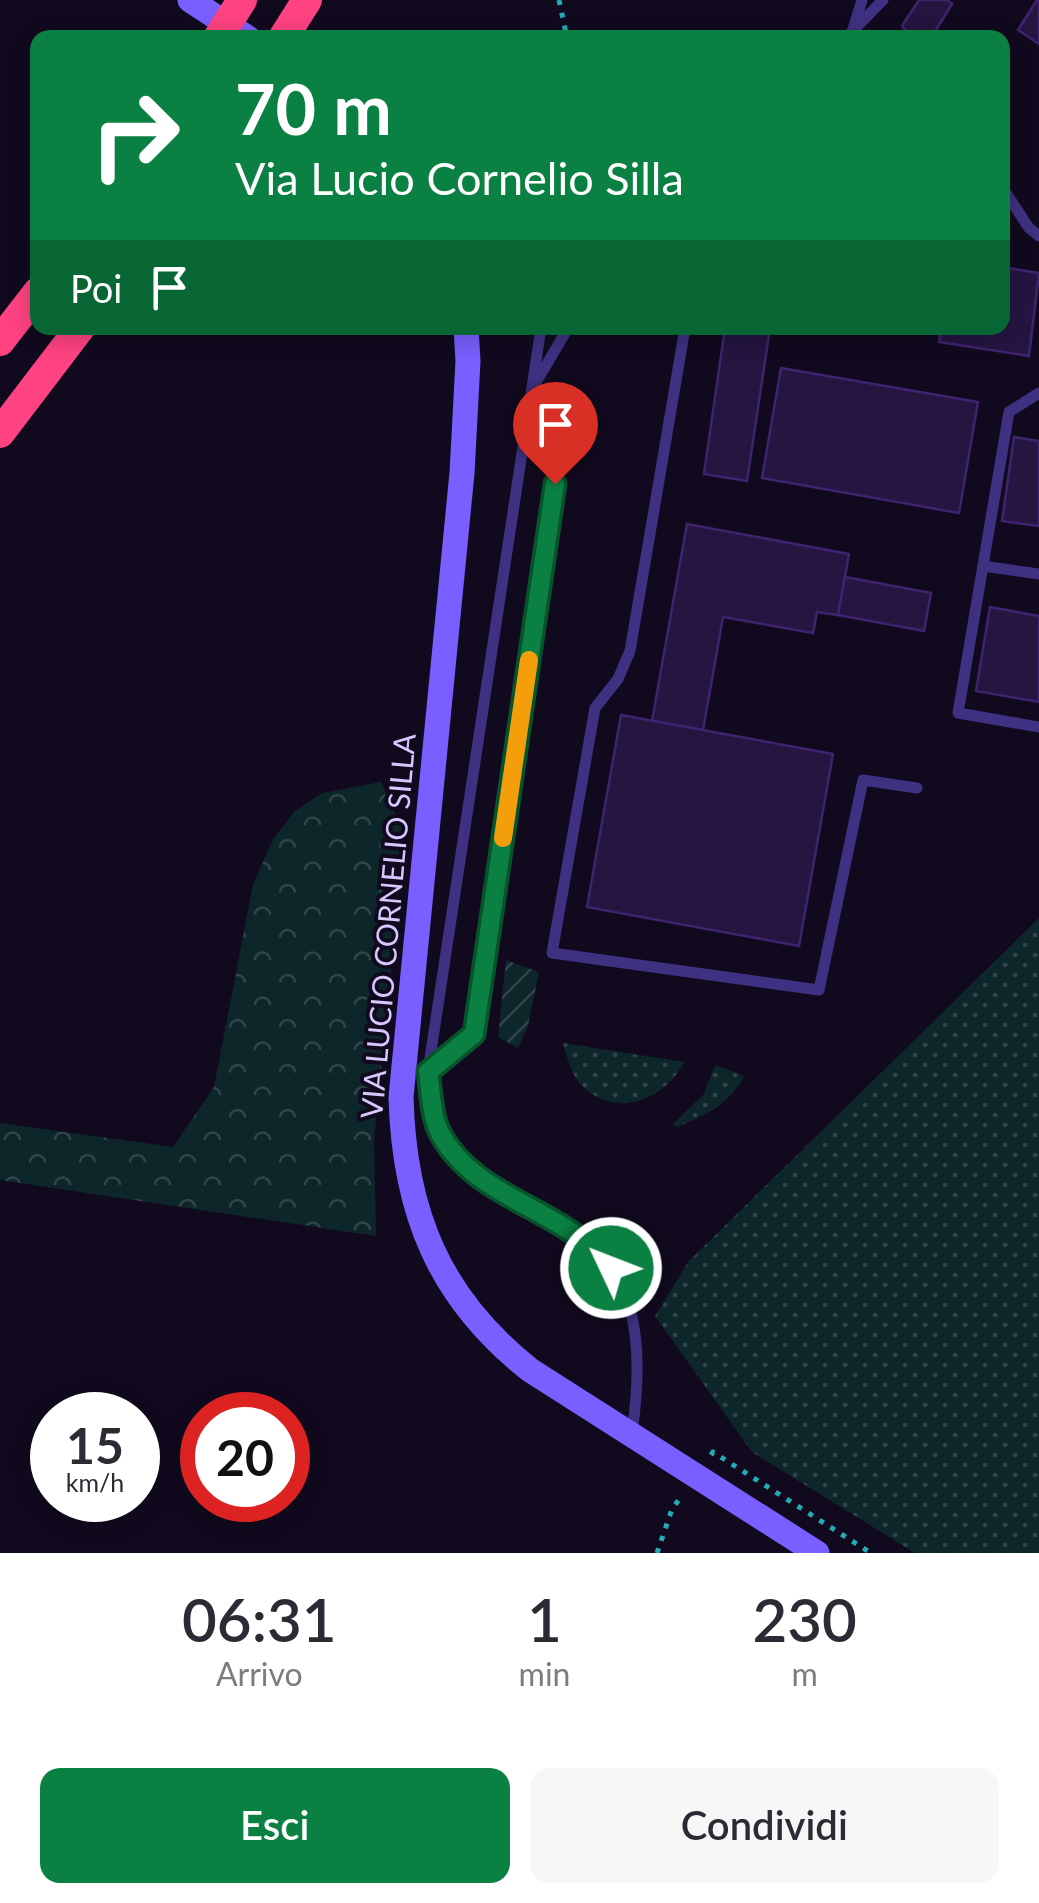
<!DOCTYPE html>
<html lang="it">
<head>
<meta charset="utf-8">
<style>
  :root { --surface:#fff; --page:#f7f7f7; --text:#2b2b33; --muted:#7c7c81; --accent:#0b8043 }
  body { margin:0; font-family:Lato,sans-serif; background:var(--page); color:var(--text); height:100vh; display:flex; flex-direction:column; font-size:38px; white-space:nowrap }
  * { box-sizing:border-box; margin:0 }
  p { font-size:32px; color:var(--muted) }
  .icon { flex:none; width:55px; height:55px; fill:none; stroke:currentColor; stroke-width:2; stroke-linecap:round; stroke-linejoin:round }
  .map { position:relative; height:1553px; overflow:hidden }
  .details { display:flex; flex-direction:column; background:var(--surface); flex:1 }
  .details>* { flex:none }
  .banner { position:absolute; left:30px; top:30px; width:980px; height:305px; border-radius:20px; box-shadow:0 5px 25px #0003; background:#0b8043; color:#fff; overflow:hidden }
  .speed { position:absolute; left:30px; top:1392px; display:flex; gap:20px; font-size:50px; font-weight:700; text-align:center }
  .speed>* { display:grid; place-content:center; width:130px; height:130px; border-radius:50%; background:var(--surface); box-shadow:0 5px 25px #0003; line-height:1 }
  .speed small { font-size:25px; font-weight:400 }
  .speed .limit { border:15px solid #d22; background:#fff; color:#111 }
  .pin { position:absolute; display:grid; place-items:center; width:85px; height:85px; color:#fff; margin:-102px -42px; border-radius:50% 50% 50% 0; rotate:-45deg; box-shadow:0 0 10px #0007 }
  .pin .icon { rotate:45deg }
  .me { position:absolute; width:110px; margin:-55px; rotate:313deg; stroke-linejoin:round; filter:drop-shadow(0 0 8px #0008) }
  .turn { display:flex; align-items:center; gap:35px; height:210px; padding:0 40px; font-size:45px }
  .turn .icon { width:130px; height:130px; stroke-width:2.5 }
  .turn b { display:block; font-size:70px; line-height:85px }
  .then { display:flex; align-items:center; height:95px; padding:0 40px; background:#0003; gap:20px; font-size:38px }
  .eta { display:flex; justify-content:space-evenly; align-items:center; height:170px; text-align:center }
  .eta b { font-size:60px; font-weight:600; line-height:70px }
  .cta { display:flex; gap:20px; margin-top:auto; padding:20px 40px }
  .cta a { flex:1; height:115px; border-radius:20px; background:var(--accent); color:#fff; font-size:40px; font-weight:600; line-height:115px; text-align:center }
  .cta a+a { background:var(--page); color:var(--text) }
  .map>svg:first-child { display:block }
  .grass { fill:url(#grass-dots) }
  .forest { fill:url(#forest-crowns) }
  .garden { fill:url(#garden-furrows) }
  .building { fill:#241541; stroke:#3e246f; stroke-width:2.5 }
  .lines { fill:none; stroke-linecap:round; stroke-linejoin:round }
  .path { stroke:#22acb8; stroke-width:5; stroke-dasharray:5 8; stroke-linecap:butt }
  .lane { stroke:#3f3182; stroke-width:11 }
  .secondary { stroke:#795fff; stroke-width:25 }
  .highway { stroke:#ff4382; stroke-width:30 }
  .route-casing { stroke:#07532c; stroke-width:25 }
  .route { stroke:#0b8043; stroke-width:18 }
  .slow { stroke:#f59e0b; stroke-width:18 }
  .labels { text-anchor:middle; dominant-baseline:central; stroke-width:8; stroke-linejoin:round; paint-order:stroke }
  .street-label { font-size:30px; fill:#d6c8ff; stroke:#110a1f }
</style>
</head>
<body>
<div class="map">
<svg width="1039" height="1553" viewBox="0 0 1039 1553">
  <defs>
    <pattern id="grass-dots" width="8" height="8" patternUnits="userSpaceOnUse" patternTransform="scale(2.5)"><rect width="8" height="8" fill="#0d2629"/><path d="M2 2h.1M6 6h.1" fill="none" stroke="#304449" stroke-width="1.8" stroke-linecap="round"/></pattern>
    <pattern id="forest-crowns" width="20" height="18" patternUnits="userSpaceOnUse" patternTransform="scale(2.5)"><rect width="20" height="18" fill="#0d2629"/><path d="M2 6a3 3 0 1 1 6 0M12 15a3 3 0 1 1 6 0" fill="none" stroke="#304449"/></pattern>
    <pattern id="garden-furrows" width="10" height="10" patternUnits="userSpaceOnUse" patternTransform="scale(2.5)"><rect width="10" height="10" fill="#0d2629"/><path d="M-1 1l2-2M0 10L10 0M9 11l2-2" fill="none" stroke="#304449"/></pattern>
  </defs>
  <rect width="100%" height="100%" fill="#110a1f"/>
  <g class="grass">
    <path d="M1039 918V1553H915L752 1452 655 1316 689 1261Z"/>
    <path d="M563 1043 684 1062C664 1102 610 1121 578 1081 570 1070 567 1056 563 1043Z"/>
    <path d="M715 1065 744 1076C729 1105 706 1115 677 1127L673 1124 704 1094Z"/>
  </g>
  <path class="forest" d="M381 782 405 835 374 1139 376 1236 0 1180V1123L173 1147 214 1087 253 885 273 839 295 811 322 793Z"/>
  <path class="garden" d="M506 960 539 972 528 1026 518 1048 498 1037Z"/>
  <g class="building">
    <path d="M919 0H947L952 4 931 38H912L902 26Z"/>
    <path d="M1037 0H1039V44L1018 30Z"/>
    <path d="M1002 267 1039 273 1029 356 939 342 941 328H1002Z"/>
    <path d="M725 328H770L747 481 704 474Z"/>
    <path d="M781 368 978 402 959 513 762 478Z"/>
    <path d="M1014 437 1039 441V526L1002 521Z"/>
    <path d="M687 524 849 554 838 615 817 612 813 633 723 617 703 730 652 721Z"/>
    <path d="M845 577 931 593 924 631 838 615Z"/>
    <path d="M990 607 1039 616V702L976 691Z"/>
    <path d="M621 715 833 754 799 946 587 907Z"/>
  </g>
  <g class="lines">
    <g class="path">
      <path d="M559 0 567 38"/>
      <path d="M711 1455 713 1452 871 1553"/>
      <path d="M657 1553 672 1509 681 1497"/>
    </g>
    <g class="lane">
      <path d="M853 29 862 0"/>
      <path d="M846 38 883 0"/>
      <path d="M1002 187 1029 228 1039 236"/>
      <path d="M541 328 428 1071C431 1090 431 1115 439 1132 455 1164 483 1180 513 1197 543 1214 578 1230 602 1256 644 1302 640 1376 632 1433"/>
      <path d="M685 328 630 651 618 679 595 708 552 953 819 990 863 780 917 788"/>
      <path d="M535 384 568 328"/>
      <path d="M1039 393 1009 412 958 713 1039 727"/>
      <path d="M983 566 1039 574"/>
      <path d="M428 1071 474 1033 566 406 532 389"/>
    </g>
    <g class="secondary">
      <path d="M190 0 248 38"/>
      <path d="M466 328 468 361 462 473 401 1097C404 1212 439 1298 530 1370L817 1553"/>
    </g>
    <g class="highway">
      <path d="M218 38 242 0"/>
      <path d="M283 38 307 0"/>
      <path d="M0 341 38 292"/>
      <path d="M0 433 80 328"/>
    </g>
  </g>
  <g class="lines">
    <g class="route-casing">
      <path id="route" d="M555 484 474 1034 428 1072C431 1090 431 1116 440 1133 476 1201 566 1208 611 1268"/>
    </g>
    <use href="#route" class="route"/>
    <path class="slow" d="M503 838 529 660"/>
  </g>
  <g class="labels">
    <g class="street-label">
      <text transform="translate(387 926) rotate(-85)">VIA LUCIO CORNELIO SILLA</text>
    </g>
  </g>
</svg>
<div class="speed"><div>15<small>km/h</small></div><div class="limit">20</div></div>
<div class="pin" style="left:555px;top:484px;background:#d93025"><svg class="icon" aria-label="arrive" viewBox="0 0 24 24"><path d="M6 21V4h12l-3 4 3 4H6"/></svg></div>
<svg class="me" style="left:611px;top:1268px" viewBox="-20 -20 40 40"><circle r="17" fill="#0b8043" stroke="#fff" stroke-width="3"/><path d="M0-11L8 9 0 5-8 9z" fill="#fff"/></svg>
<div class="banner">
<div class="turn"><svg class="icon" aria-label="right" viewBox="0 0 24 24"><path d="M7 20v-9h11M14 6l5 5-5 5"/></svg><div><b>70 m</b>Via Lucio Cornelio Silla</div></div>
<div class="then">Poi<svg class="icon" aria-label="arrive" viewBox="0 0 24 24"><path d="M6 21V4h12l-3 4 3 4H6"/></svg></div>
</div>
</div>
<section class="details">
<div class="eta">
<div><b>06:31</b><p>Arrivo</p></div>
<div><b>1</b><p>min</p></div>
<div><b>230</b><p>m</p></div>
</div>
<div class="cta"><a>Esci</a><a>Condividi</a></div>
</section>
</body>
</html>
